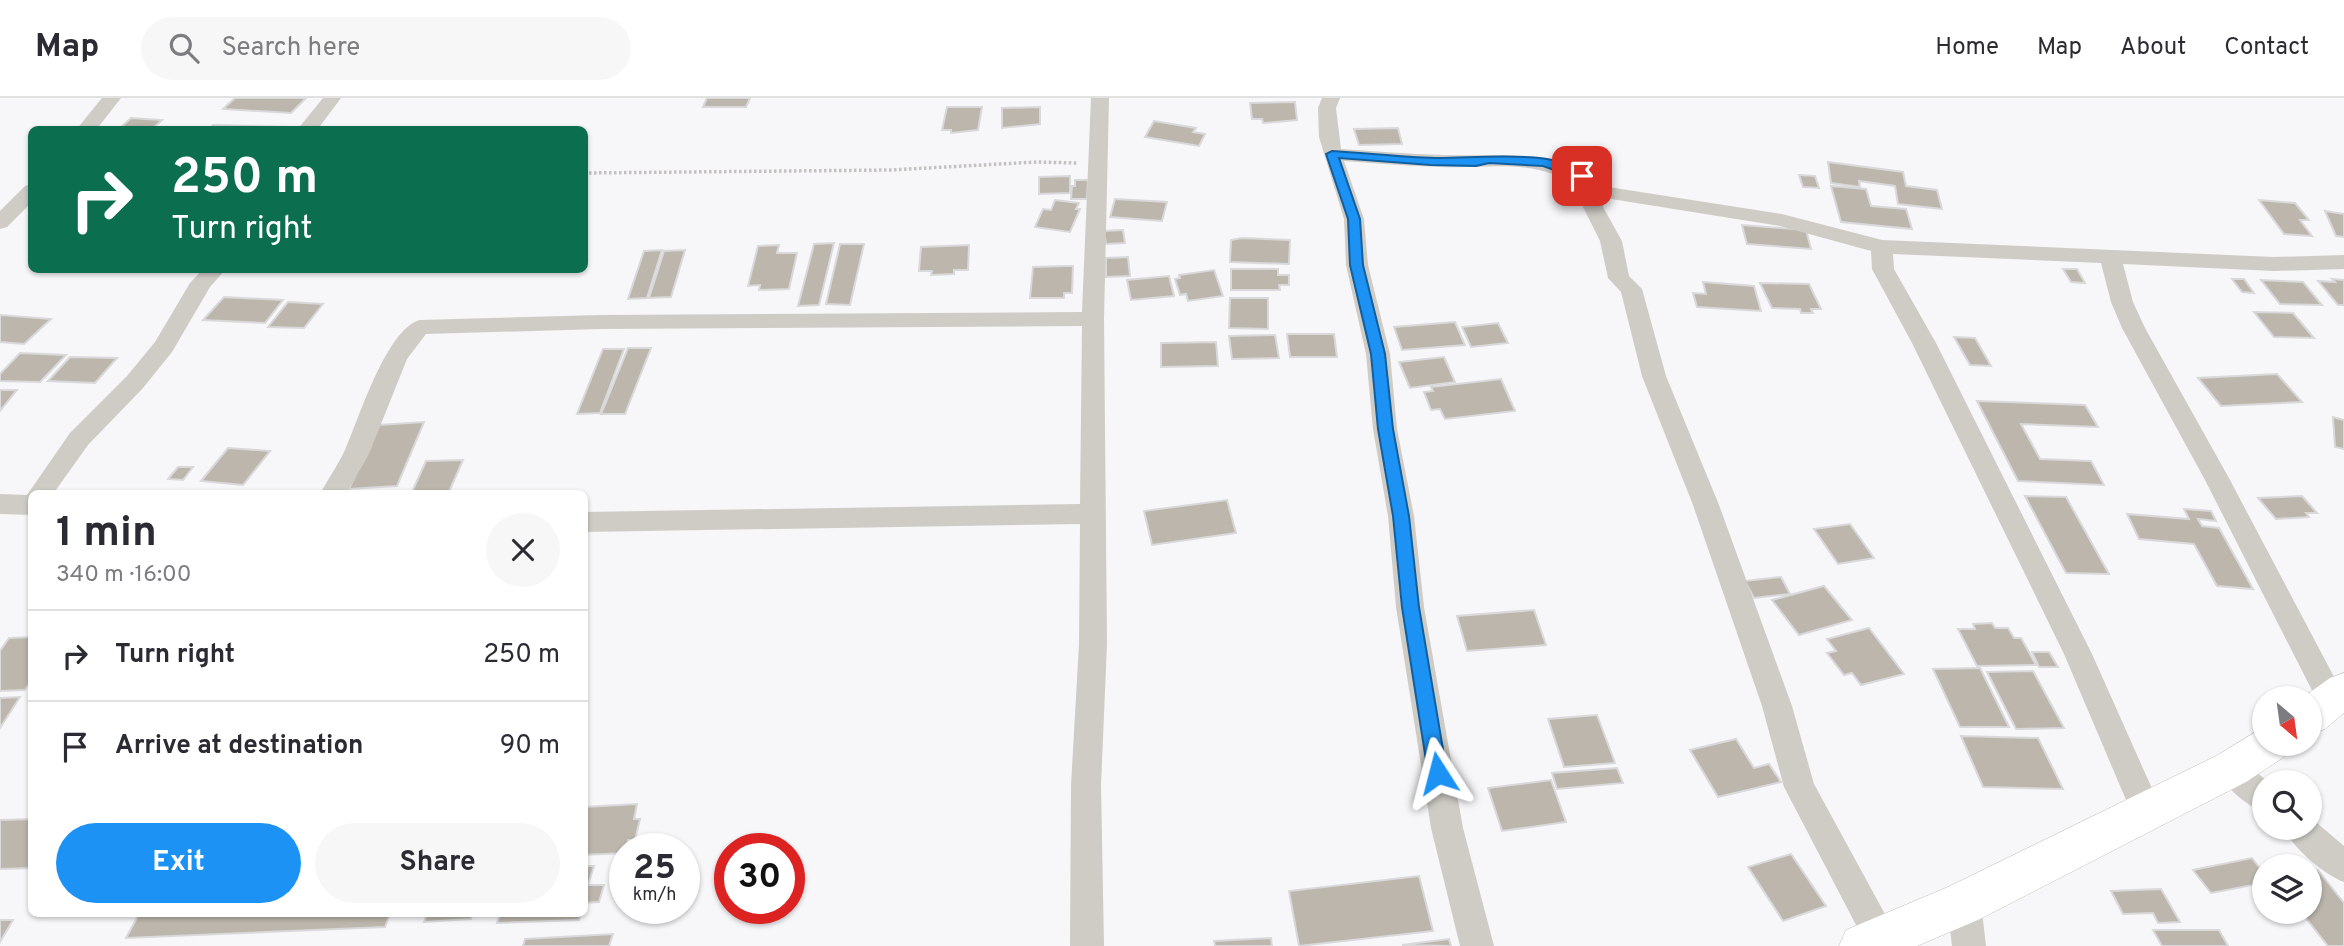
<!DOCTYPE html>
<html lang="en">
<head>
<meta charset="utf-8">
<style>
  :root { --surface:#fff; --page:#f7f7f7; --text:#2b2b33; --muted:#7c7c81; --line:#e1e1e2; --accent:#1b92f4 }
  body { margin:0; font-family:Overpass,sans-serif; background:var(--page); color:var(--text); height:100vh; display:flex; flex-direction:column; font-size:26px; white-space:nowrap }
  * { box-sizing:border-box; margin:0 }
  p { font-size:23px; color:var(--muted) }
  .icon { flex:none; width:38px; height:38px; fill:none; stroke:currentColor; stroke-width:2; stroke-linecap:round; stroke-linejoin:round }
  .map { position:relative; flex:1; overflow:hidden }
  .drawer { position:absolute; left:28px; top:392px; width:560px; height:427px; display:flex; flex-direction:column; background:var(--surface); border-radius:10px; box-shadow:0 2px 5px #0004 }
  .drawer>* { flex:none }
  .guide { position:absolute; left:28px; top:28px; width:560px; height:147px; border-radius:10px; box-shadow:0 2px 5px #0004; background:#0b6e4f; color:#fff; overflow:hidden }
  .needle { width:46px; rotate:151deg }
  .tools { position:absolute; left:2252px; top:588px; display:grid; gap:14px }
  .tools a { display:grid; place-items:center; width:70px; height:70px; border-radius:50%; background:var(--surface); box-shadow:0 2px 5px #0004; font-size:35px }
  .speed { position:absolute; left:609px; top:735px; display:flex; gap:14px; font-size:35px; font-weight:700; text-align:center }
  .speed>* { display:grid; place-content:center; width:91px; height:91px; border-radius:50%; background:var(--surface); box-shadow:0 2px 5px #0004; line-height:1 }
  .speed small { font-size:18px; font-weight:400 }
  .speed .limit { border:10px solid #d22; background:#fff; color:#111 }
  .pin { position:absolute; display:grid; place-items:center; width:60px; height:60px; color:#fff; margin:-30px; border-radius:14px; box-shadow:0 4px 10px #0006 }
  .me { position:absolute; width:77px; margin:-38px; rotate:351deg; stroke-linejoin:round; filter:drop-shadow(0 0 5px #0008) }
  .turn { display:flex; align-items:center; gap:24px; height:147px; padding:0 28px; font-size:32px }
  .turn .icon { width:91px; height:91px; stroke-width:2.5 }
  .turn b { display:block; font-size:49px; line-height:60px }
  .round { display:grid; place-items:center; flex:none; width:74px; height:74px; border-radius:37px; background:var(--page) }
  .headline { display:flex; align-items:center; justify-content:space-between; height:119px; padding:0 28px }
  h1 { font-size:42px; font-weight:700; line-height:52px }
  .action { display:flex; gap:14px; margin-top:auto; padding:14px 28px }
  .action a { flex:1; height:80px; border-radius:42px; background:var(--accent); color:#fff; font-size:28px; font-weight:700; line-height:80px; text-align:center }
  .action a+a { background:var(--page); color:var(--text) }
  ul { padding:0; list-style:none }
  li { display:flex; align-items:center; gap:21px; height:91px; padding:0 28px; border-top:2px solid var(--line) }
  li div { flex:1 }
  li b { display:block; font-size:26px }
  li em { font-style:normal }
  header { display:flex; align-items:center; gap:42px; box-sizing:border-box; height:98px; padding:0 35px; background:var(--surface); border-bottom:2px solid var(--line) }
  header strong { font-size:33px }
  nav { display:flex; gap:38px; margin-inline-start:auto; font-size:24px }
  .search { width:490px; height:63px; background:var(--page); display:flex; align-items:center; gap:18px; box-sizing:border-box; padding:0 24px; border-radius:38px; color:var(--muted); font-size:26px }
  .map>svg:first-child { display:block }
  .building { fill:#bcb6ac; stroke:#d9d9db; stroke-width:2 }
  .lines { fill:none; stroke-linecap:round; stroke-linejoin:round }
  .secondary-casing { stroke:#c3c0b8; stroke-width:1 }
  .path { stroke:#c4c2be; stroke-width:3.5; stroke-dasharray:2.5 2.5; stroke-linecap:butt }
  .street { fill:#cfccc6; fill-rule:evenodd }
  .secondary { fill:#fff; fill-rule:evenodd }
  .route { fill:#1b92f4; stroke:#125f9f; stroke-width:2 }
</style>
</head>
<body>
<header>
<strong>Map</strong>
<div class="search"><svg class="icon" aria-label="search" viewBox="0 0 24 24"><circle cx="10" cy="10" r="6"/><path d="M15 15l6 6"/></svg>Search here</div>
<nav><a>Home</a><a>Map</a><a>About</a><a>Contact</a></nav>
</header>
<div class="map">
<svg width="2344" height="848" viewBox="0 0 2344 848">
  <rect width="100%" height="100%" fill="#f7f6f9"/>
  <g class="building">
    <path d="M235 0H306L291 15 223 11Z"/>
    <path d="M707 0H750L746 9H703Z"/>
    <path d="M1295 4 1297 22 1263 25 1262 21H1252L1250 5Z"/>
    <path d="M947 9H982L978 32 951 35V32H942Z"/>
    <path d="M1040 9V26L1002 30V10Z"/>
    <path d="M131 20 162 22 151 32H118Z"/>
    <path d="M1154 23 1196 30 1193 34 1205 36 1199 48 1145 39Z"/>
    <path d="M213 27 285 29 282 32H209Z"/>
    <path d="M1398 30 1402 46 1359 47 1354 31Z"/>
    <path d="M1828 64 1903 74 1906 88 1937 92 1942 111 1898 106 1895 88 1859 83 1860 89 1831 85Z"/>
    <path d="M1799 77 1815 78 1819 90 1803 89Z"/>
    <path d="M1070 78V95L1039 96V79Z"/>
    <path d="M1075 82H1088L1087 101H1071L1072 88H1075Z"/>
    <path d="M1831 88 1866 91 1871 108 1906 111 1912 131 1841 124Z"/>
    <path d="M1115 101 1167 104 1162 123 1110 119Z"/>
    <path d="M1055 102 1079 105 1076 111H1080L1070 134 1035 129 1043 111 1051 112Z"/>
    <path d="M2259 102 2295 105 2309 122H2300L2312 138 2284 136Z"/>
    <path d="M2325 113 2344 116V139L2336 138Z"/>
    <path d="M1742 127 1806 132 1811 151 1747 146Z"/>
    <path d="M1123 132 1125 145 1106 146 1104 133Z"/>
    <path d="M1242 140 1290 142 1289 166 1230 164 1231 142Z"/>
    <path d="M834 145 819 207 798 208 814 146Z"/>
    <path d="M840 146H864L850 207 826 206Z"/>
    <path d="M779 147 777 155H797L789 191 759 192 760 187 748 188 758 148Z"/>
    <path d="M969 147 968 172H954V176L931 177 932 173H919L921 149Z"/>
    <path d="M662 152 647 200 628 201 644 153Z"/>
    <path d="M685 152 671 199 649 200 664 153Z"/>
    <path d="M1128 159 1130 178 1106 179V160Z"/>
    <path d="M1066 168H1073L1072 195H1064V200H1030L1033 169Z"/>
    <path d="M1231 171H1278V177H1289V187H1279L1280 192H1231Z"/>
    <path d="M2063 171H2077L2085 185 2071 184Z"/>
    <path d="M1214 172 1223 198 1188 203 1186 196 1180 197 1175 181 1180 180 1179 177Z"/>
    <path d="M1169 178 1174 198 1131 202 1127 182Z"/>
    <path d="M2232 181H2244L2254 195 2242 194Z"/>
    <path d="M2332 181 2344 182V207H2338L2318 183 2335 184Z"/>
    <path d="M2261 182 2303 184 2322 207 2280 206Z"/>
    <path d="M1703 184 1754 188 1761 213 1697 209 1693 195 1706 196Z"/>
    <path d="M1760 185 1809 186 1821 211H1811L1813 215H1801L1800 211 1772 210Z"/>
    <path d="M224 199 283 202 265 225 203 222Z"/>
    <path d="M1230 200H1268V231L1229 230Z"/>
    <path d="M288 204 323 206 304 230 268 229Z"/>
    <path d="M2254 214 2293 215 2314 240 2274 239Z"/>
    <path d="M0 217 51 221 24 246 0 244Z"/>
    <path d="M1455 224 1465 247 1402 252 1394 229Z"/>
    <path d="M1498 225 1508 245 1471 249 1462 229Z"/>
    <path d="M1287 236H1334L1337 259H1290Z"/>
    <path d="M1275 237 1279 260 1232 261 1229 238Z"/>
    <path d="M1954 239 1975 240 1991 268 1970 267Z"/>
    <path d="M1216 244 1218 268 1161 269V245Z"/>
    <path d="M628 250H651L625 316H601Z"/>
    <path d="M603 251H624L600 315 577 316Z"/>
    <path d="M20 255 66 257 40 284 0 283V276Z"/>
    <path d="M70 259 117 260 95 285 48 283Z"/>
    <path d="M1444 259 1455 284 1410 290 1399 264Z"/>
    <path d="M2277 276 2302 304 2221 308 2198 280Z"/>
    <path d="M1501 281 1515 313 1445 321 1440 311 1431 312 1424 294 1433 293 1431 289Z"/>
    <path d="M0 292H17L0 313Z"/>
    <path d="M1977 303 2085 307 2098 329 2021 326 2040 361 2091 363 2104 387 2018 383Z"/>
    <path d="M2333 319 2344 322V351L2335 349Z"/>
    <path d="M424 324 397 388 349 391 378 327Z"/>
    <path d="M228 350 270 353 243 387 201 383Z"/>
    <path d="M463 362 448 396H411L426 363Z"/>
    <path d="M178 369H193L183 382 168 381Z"/>
    <path d="M2025 398 2066 399 2109 476 2066 475Z"/>
    <path d="M2302 398 2317 415H2306L2309 419 2276 421 2258 400Z"/>
    <path d="M1227 402 1236 435 1152 447 1144 413Z"/>
    <path d="M2184 411 2211 413 2216 423 2198 421 2202 428 2219 430 2253 491 2217 488 2194 446 2139 441 2127 416 2189 421Z"/>
    <path d="M1850 426 1874 460 1838 466 1814 431Z"/>
    <path d="M1781 479 1790 496 1754 500 1745 483Z"/>
    <path d="M1824 488 1852 522 1799 537 1772 502Z"/>
    <path d="M1534 512 1546 547 1467 553 1457 518Z"/>
    <path d="M1992 525 1995 530H2008L2014 540H2021L2036 567 1977 568 1958 531H1975L1973 526Z"/>
    <path d="M1869 530 1904 576 1861 587 1852 575 1844 577 1827 555 1836 553 1827 541Z"/>
    <path d="M32 539V581L25 592 0 593V553L9 540Z"/>
    <path d="M2032 554H2049L2058 569H2039Z"/>
    <path d="M1980 570 2009 629H1960L1933 571Z"/>
    <path d="M2033 573 2064 630 2016 631 1987 574Z"/>
    <path d="M20 599 0 630V600Z"/>
    <path d="M1597 617 1615 665 1564 669 1548 621Z"/>
    <path d="M1961 638 2038 640 2063 691 1983 689Z"/>
    <path d="M1736 641 1754 670 1769 666 1781 684 1718 699 1690 652Z"/>
    <path d="M1617 670 1623 685 1557 691 1552 675Z"/>
    <path d="M1551 682 1566 724 1502 733 1488 690Z"/>
    <path d="M637 706 634 721H640L635 742H628L625 755 584 757V709Z"/>
    <path d="M32 721V770L0 771V722Z"/>
    <path d="M1791 756 1826 808 1783 823 1748 769Z"/>
    <path d="M2252 760 2264 776V785L2211 795 2193 772Z"/>
    <path d="M584 768H594L588 787H604L599 804 584 805Z"/>
    <path d="M2318 772 2344 805V848H2328L2301 814H2310V774Z"/>
    <path d="M1419 778 1433 833 1299 848 1289 793Z"/>
    <path d="M2161 791 2180 824 2158 825 2153 815 2123 816 2111 793Z"/>
    <path d="M139 816H390L385 829 126 840Z"/>
    <path d="M427 816H472L471 821 424 824Z"/>
    <path d="M500 816H581L579 822 497 825Z"/>
    <path d="M0 822H13L0 844Z"/>
    <path d="M2153 832H2219L2228 848H2162Z"/>
    <path d="M613 836 609 848H523L525 841Z"/>
    <path d="M1271 840 1272 848H1215L1214 843Z"/>
    <path d="M1449 841 1451 848 1402 847Z"/>
  </g>
  <g class="lines">
    <g class="secondary-casing">
      <g id="secondary">
        <path d="M2344 575V615L2325 631 2310 636V600H2302L2330 580Z"/>
        <path d="M2264 629V646H2290L2284 659 2246 684 1980 821 1917 848H1839L1846 832 1948 789 2216 658Z"/>
      </g>
    </g>
    <path class="path" d="M584 75 890 72 1037 64 1077 65"/>
    <g class="street">
      <path d="M102 0H121L96 32H76Z"/>
      <path d="M323 0H341L317 32H297Z"/>
      <path d="M1091 0H1109L1104 221 1107 546 1101 687 1104 848H1070L1071 687 1079 546 1080 426 584 434V414L1080 406 1082 228 600 231 426 236 407 261 369 356 346 396H320C328 381 338 367 345 352 359 321 386 231 420 222L600 217 1082 214Z"/>
      <path d="M1322 0H1340L1336 10 1341 51C1375 53 1409 56 1443 57 1502 59 1552 48 1602 88L1782 116 1882 142 2274 159 2344 157V171L2274 173 2123 166 2133 204 2145 230 2230 382 2342 594V612L2332 615 2322 612 2205 382 2122 230 2111 204 2101 165 1893 156 1894 171 1936 245 2092 556 2162 713 2157 723 2146 727 2135 723 2064 556 1912 245 1872 171 1871 153 1780 128 1605 100 1603 109 1622 143 1629 178 1642 191 1666 278 1719 407 1792 608 1814 686 1898 840 1894 848H1867L1784 689 1762 608 1693 407 1642 278 1621 194 1608 180 1600 143 1583 109 1586 95C1541 58 1494 71 1441 69 1409 68 1376 65 1344 63L1364 121 1368 167 1390 256 1397 331 1414 418 1424 509 1463 730 1494 848H1460L1431 730 1396 509 1388 418 1373 331 1366 256 1346 167 1344 121 1319 39 1318 10Z"/>
      <path d="M32 86V104L7 129 0 131V113L25 88Z"/>
      <path d="M202 172H225L210 189 172 254 143 290 88 347 53 396H32V417L0 416V396L27 397 70 335 127 278 155 244 190 185Z"/>
      <path d="M2231 657 2242 661 2268 684H2264V714C2246 708 2224 688 2216 671L2220 661Z"/>
      <path d="M2310 719 2344 748V784C2323 776 2293 750 2284 730H2310Z"/>
      <path d="M1964 789 1976 794 1981 805 1986 848H1952L1947 805 1952 794Z"/>
    </g>
    <use href="#secondary" class="secondary"/>
  </g>
  <path class="route" d="M1332 53C1366 55 1401 59 1435 60 1474 61 1558 49 1588 78L1582 82 1543 68 1489 65 1476 68 1431 67 1339 60 1360 121 1363 167 1385 256 1393 331 1409 418 1419 509 1447 675 1444 681 1438 683 1431 681 1428 675 1402 509 1393 418 1378 331 1371 256 1350 167 1348 121 1326 56Z"/>
</svg>
<div class="tools">
<a><svg class="needle" viewBox="-14 -14 28 28"><path d="M0-13l5 13h-10z" fill="#e53935"/><path d="M0 13l5-13h-10z" fill="#7c7c81"/></svg></a>
<a><svg class="icon" aria-label="search" viewBox="0 0 24 24"><circle cx="10" cy="10" r="6"/><path d="M15 15l6 6"/></svg></a>
<a><svg class="icon" aria-label="layers" viewBox="0 0 24 24"><path d="M12 4l9 5-9 5-9-5zM3 14l9 5 9-5"/></svg></a>
</div>
<div class="speed"><div>25<small>km/h</small></div><div class="limit">30</div></div>
<div class="pin" style="left:1582px;top:78px;background:#d93025"><svg class="icon" aria-label="arrive" viewBox="0 0 24 24"><path d="M6 21V4h12l-3 4 3 4H6"/></svg></div>
<svg class="me" style="left:1438px;top:675px" viewBox="-20 -20 40 40"><path d="M0-17L14 15 0 8-14 15z" fill="#1b92f4" stroke="#fff" stroke-width="4"/></svg>
<div class="guide">
<div class="turn"><svg class="icon" aria-label="right" viewBox="0 0 24 24"><path d="M7 20v-9h11M14 6l5 5-5 5"/></svg><div><b>250 m</b>Turn right</div></div>
</div>
<section class="drawer">
<div class="headline"><div><h1>1 min</h1><p>340 m · 16:00</p></div><a class="round"><svg class="icon" aria-label="close" viewBox="0 0 24 24"><path d="M6 6l12 12M18 6L6 18"/></svg></a></div>
<ul>
<li><svg class="icon" aria-label="right" viewBox="0 0 24 24"><path d="M7 20v-9h11M14 6l5 5-5 5"/></svg><div><b>Turn right</b></div><em>250 m</em></li>
<li><svg class="icon" aria-label="arrive" viewBox="0 0 24 24"><path d="M6 21V4h12l-3 4 3 4H6"/></svg><div><b>Arrive at destination</b></div><em>90 m</em></li>
</ul>
<div class="action"><a>Exit</a><a>Share</a></div>
</section>
</div>
</body>
</html>
